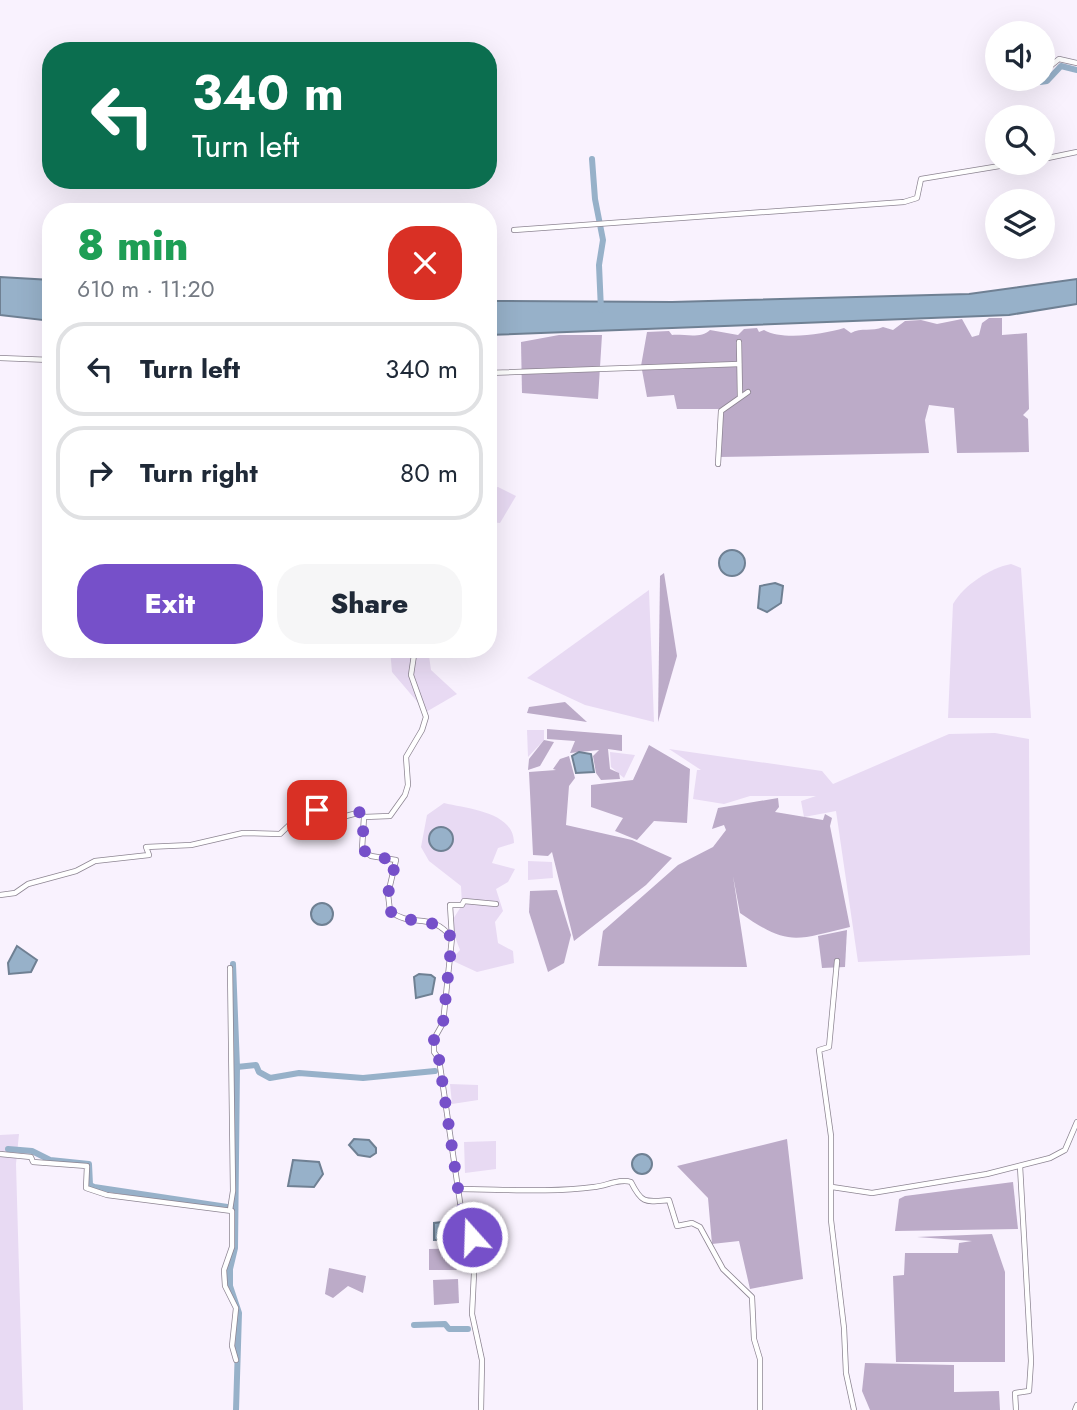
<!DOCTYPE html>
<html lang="en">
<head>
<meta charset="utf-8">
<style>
  :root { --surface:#fff; --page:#f6f6f7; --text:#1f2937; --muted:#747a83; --line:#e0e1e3; --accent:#7650c9 }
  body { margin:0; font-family:Jost,sans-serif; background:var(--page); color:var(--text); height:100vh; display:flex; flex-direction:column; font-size:26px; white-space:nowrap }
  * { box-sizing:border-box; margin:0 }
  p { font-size:23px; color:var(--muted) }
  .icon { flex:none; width:38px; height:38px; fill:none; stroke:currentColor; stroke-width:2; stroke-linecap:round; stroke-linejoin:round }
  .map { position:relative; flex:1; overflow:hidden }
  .side { position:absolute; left:42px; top:203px; width:455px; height:455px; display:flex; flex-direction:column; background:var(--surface); border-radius:28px; box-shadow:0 7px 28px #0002 }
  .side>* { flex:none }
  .banner { position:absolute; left:42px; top:42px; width:455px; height:147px; border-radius:28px; box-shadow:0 7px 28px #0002; background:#0b6e4f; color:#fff; overflow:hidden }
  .buttons { position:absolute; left:985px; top:21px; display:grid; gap:14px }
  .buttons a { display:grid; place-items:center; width:70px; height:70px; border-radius:50%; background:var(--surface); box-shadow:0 7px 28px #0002; font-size:35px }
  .pin { position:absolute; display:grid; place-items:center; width:60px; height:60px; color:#fff; margin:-30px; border-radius:14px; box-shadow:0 4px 10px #0006 }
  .me { position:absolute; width:77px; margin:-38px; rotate:340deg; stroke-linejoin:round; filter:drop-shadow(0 0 5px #0008) }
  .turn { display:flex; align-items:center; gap:24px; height:147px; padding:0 35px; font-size:32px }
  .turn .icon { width:91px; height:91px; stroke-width:2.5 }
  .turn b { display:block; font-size:49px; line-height:60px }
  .round { display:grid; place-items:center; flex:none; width:74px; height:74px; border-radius:28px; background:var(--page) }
  .head { display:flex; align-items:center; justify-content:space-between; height:119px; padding:0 35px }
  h1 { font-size:42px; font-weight:800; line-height:52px; color:#1e9e55 }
  .button { display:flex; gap:14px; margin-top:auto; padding:14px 35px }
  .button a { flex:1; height:80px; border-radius:28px; background:var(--accent); color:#fff; font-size:28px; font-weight:800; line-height:80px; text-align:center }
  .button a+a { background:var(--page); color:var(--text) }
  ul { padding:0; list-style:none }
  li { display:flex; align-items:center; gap:21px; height:94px; margin:0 14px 10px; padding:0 21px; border:4px solid var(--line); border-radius:28px }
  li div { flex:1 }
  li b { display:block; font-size:26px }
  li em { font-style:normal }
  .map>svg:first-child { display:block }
  .green { fill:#e8daf3 }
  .forest { fill:#bcabc8 }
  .water { fill:#97b1c9; stroke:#6f8093; stroke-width:2 }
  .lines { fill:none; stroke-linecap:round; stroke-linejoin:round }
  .canal { stroke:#97b1c9; stroke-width:6 }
  .minor-casing { stroke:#8d8592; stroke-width:6 }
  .minor { stroke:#fff; stroke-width:4.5 }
  .route { stroke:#7650c9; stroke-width:12; stroke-dasharray:0 21.6 }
</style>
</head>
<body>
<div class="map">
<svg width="1077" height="1410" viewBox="0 0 1077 1410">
  <rect width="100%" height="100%" fill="#f9f2fe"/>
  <g class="green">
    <path d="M498 487 516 496 500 523 488 522V489Z"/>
    <path d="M1011 564 1021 568 1031 718H948L953 604C964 585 990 568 1011 564Z"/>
    <path d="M649 590 654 722 585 705 527 678Z"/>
    <path d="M390 649H428L431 670 457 694 426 712 392 672Z"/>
    <path d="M527 730H544V740L528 757Z"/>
    <path d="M995 733 1029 739 1030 955 858 962 836 811 804 817 801 801 816 796H750L724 804 693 799 697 770H701L669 749 822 771 833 784 949 734Z"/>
    <path d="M610 752 635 755 624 778 611 767Z"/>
    <path d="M444 803C469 809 514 812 514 843L498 848 492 863 515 869 508 882 496 889 503 911 495 922 498 943 513 951 514 963 477 972 451 960 460 950 450 924 462 905 461 886 429 861 421 847 427 815Z"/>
    <path d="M528 861 552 862 553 878 528 880Z"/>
    <path d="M450 1084 478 1085V1100L452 1104Z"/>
    <path d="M19 1134 16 1164 23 1410H0V1135Z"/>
    <path d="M496 1141V1169L465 1173 464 1142Z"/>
  </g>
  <g class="forest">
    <path d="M989 318H1002V335L1027 333 1029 409 1023 415 1028 419 1029 452 957 453 954 408 929 405 925 420 929 453 719 457 722 411 741 394 739 339 738 362 641 366 647 332 669 331 672 335C685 334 701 339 710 330L738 335 744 329 757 328 759 332 764 330C783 341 824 334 844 328L851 333C861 327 872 332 883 327L893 330 905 321 921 320 937 324 962 319 972 337 979 335 982 323Z"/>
    <path d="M559 335H602L598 399 522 393 521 342Z"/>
    <path d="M738 364 739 395 722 409H677L674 395 647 397 642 370Z"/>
    <path d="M664 573 677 656 658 722 660 576Z"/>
    <path d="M565 702 587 722 527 713 529 707Z"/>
    <path d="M547 729 622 735V751L608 749 610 769 619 773 620 779 601 780 596 773 593 756 599 750 570 753 575 741 547 739Z"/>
    <path d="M544 740 554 742 540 766 528 770 529 759Z"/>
    <path d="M649 745 690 769 687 823 654 821 637 840 615 831 623 818 591 807V785L633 780Z"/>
    <path d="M569 756 575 778 569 786 566 825 632 840 672 858 646 885 574 941 552 852 548 856 533 855 529 772 556 770 553 769 560 759Z"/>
    <path d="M778 798 779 807 775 812 823 820 825 814 832 818 830 826 850 927C795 940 789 947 740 913L733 876 747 967 598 966 603 931 678 865 713 847 726 830 724 825 712 829 718 808Z"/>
    <path d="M557 890 571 935 564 963 548 972 529 912 530 891Z"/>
    <path d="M847 930 845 967 822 968 818 936Z"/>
    <path d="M787 1139 803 1279 750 1289 739 1241 712 1244 708 1198 677 1166Z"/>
    <path d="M1013 1182 1018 1229 895 1231 899 1199 905 1196Z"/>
    <path d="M992 1234 1005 1272V1362H896L893 1276 904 1275 905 1253H958L959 1243 972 1241 917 1237Z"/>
    <path d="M470 1248 469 1270H429V1249Z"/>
    <path d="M329 1268 366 1276 363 1293 348 1286 333 1298 325 1294Z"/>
    <path d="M458 1279 459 1303 434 1305 433 1280Z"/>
    <path d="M865 1363 954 1365V1392L999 1391 1000 1410H870L862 1391Z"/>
  </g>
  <g class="water">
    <path d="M0 277 51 280V321L0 315Z"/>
    <path d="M1077 279V304L1009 315 488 335V301L672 302 969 294Z"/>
    <circle cx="732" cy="563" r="13"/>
    <path d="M775 583 783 586 781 603 767 612 758 608 760 586Z"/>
    <path d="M579 752 591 754 594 772 576 773 572 756Z"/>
    <circle cx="441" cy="839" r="12"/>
    <circle cx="322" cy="914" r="11"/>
    <path d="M17 946 37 960 31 972 9 974 8 963Z"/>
    <path d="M419 974 431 975 435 978 432 994 416 998 414 977Z"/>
    <path d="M354 1139 369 1140 376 1148V1153L370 1157 358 1155 349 1145Z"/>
    <circle cx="642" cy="1164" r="10"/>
    <path d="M293 1160 319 1162 323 1174 314 1187 288 1186Z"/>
    <path d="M461 1220 467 1239 434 1240V1223Z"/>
  </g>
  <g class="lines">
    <g class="canal">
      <path d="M1035 79 1040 82 1047 81 1061 66 1077 70"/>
      <path d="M592 159 595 199 603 240 599 265 601 310"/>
      <path d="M233 964 237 1067"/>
      <path d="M8 1149 32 1151 50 1160 89 1164 90 1185 94 1187 234 1208"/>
      <path d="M414 1325 445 1324 449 1329H468"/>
      <path d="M236 1410 239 1313 230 1286V1269L235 1248 237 1067 256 1065 259 1072 270 1078 299 1073 363 1078 435 1071"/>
    </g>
    <g class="minor-casing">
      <g id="minor">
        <path d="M1043 72 1059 59 1077 63"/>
        <path d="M1043 159 1077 152"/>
        <path d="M514 230 904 202 917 198 921 179 1018 163"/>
        <path d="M739 342 740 396"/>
        <path d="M0 358 51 360"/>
        <path d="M488 373 739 364"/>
        <path d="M718 464 721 411 748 392"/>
        <path d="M364 817 362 849 371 856 396 860 388 894 390 911C412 929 430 910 452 938L443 1023 434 1039V1052L439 1059 461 1209 468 1221 475 1253 472 1314 482 1360 481 1410"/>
        <path d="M0 895 15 893 28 884 76 871 95 861 149 855 146 847 191 845 243 833 280 834 300 815 308 812 317 810 346 816 361 812 364 817 390 816 405 795 408 785 406 757 422 730 426 717 411 675 414 655 407 649"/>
        <path d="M452 937 450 905H462L464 901 496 904"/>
        <path d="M837 961 829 1047 819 1050 831 1136V1220L844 1328 846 1373 854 1410"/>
        <path d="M0 1154 31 1157 33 1162 87 1166 86 1188 107 1195 232 1211V1247L224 1270 225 1286 236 1308 232 1346 236 1360"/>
        <path d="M832 1187 872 1193 987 1174 1050 1158 1065 1150 1077 1122"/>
        <path d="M457 1189C502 1189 549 1193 594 1187 606 1186 620 1178 631 1182 642 1204 645 1202 669 1200L677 1226 692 1223 700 1227 723 1269 752 1297 754 1339 760 1359V1410"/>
        <path d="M230 1210 233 1191 230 968"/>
        <path d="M1016 1410 1015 1393 1029 1391 1031 1361 1020 1166"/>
        <path d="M1075 1410 1077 1405"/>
      </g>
    </g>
    <use href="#minor" class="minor"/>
  </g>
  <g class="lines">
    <path class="route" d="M317 810 337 815 361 812 364 817 362 849 371 856 396 860 388 894 390 911C411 928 431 912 452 938L443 1023 434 1039V1052L439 1059 461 1209 468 1221 472 1237"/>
  </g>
</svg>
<div class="buttons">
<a><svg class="icon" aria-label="sound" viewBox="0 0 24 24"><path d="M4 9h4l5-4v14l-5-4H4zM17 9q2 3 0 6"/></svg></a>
<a><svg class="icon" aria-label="search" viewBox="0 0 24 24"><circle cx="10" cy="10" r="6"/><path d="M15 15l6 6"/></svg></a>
<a><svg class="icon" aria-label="layers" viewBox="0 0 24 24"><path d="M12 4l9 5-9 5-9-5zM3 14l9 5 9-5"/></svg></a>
</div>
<div class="pin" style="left:317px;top:810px;background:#d93025"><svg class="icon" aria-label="arrive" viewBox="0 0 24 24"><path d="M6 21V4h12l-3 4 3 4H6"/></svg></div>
<svg class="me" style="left:472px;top:1237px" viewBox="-20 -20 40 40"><circle r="17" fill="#7650c9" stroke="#fff" stroke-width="3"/><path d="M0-11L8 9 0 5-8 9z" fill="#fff"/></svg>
<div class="banner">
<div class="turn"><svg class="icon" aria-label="left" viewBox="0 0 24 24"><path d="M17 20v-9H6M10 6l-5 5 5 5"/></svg><div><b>340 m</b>Turn left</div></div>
</div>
<section class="side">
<div class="head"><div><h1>8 min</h1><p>610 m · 11:20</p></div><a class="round" style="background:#d93025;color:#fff"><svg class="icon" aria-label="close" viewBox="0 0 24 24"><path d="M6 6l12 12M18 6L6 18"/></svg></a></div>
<ul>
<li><svg class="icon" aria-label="left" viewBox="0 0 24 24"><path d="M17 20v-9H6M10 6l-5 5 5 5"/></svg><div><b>Turn left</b></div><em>340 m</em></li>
<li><svg class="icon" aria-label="right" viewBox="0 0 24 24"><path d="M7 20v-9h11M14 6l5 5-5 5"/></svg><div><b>Turn right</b></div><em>80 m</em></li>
</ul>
<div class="button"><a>Exit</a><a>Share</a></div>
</section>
</div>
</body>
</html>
